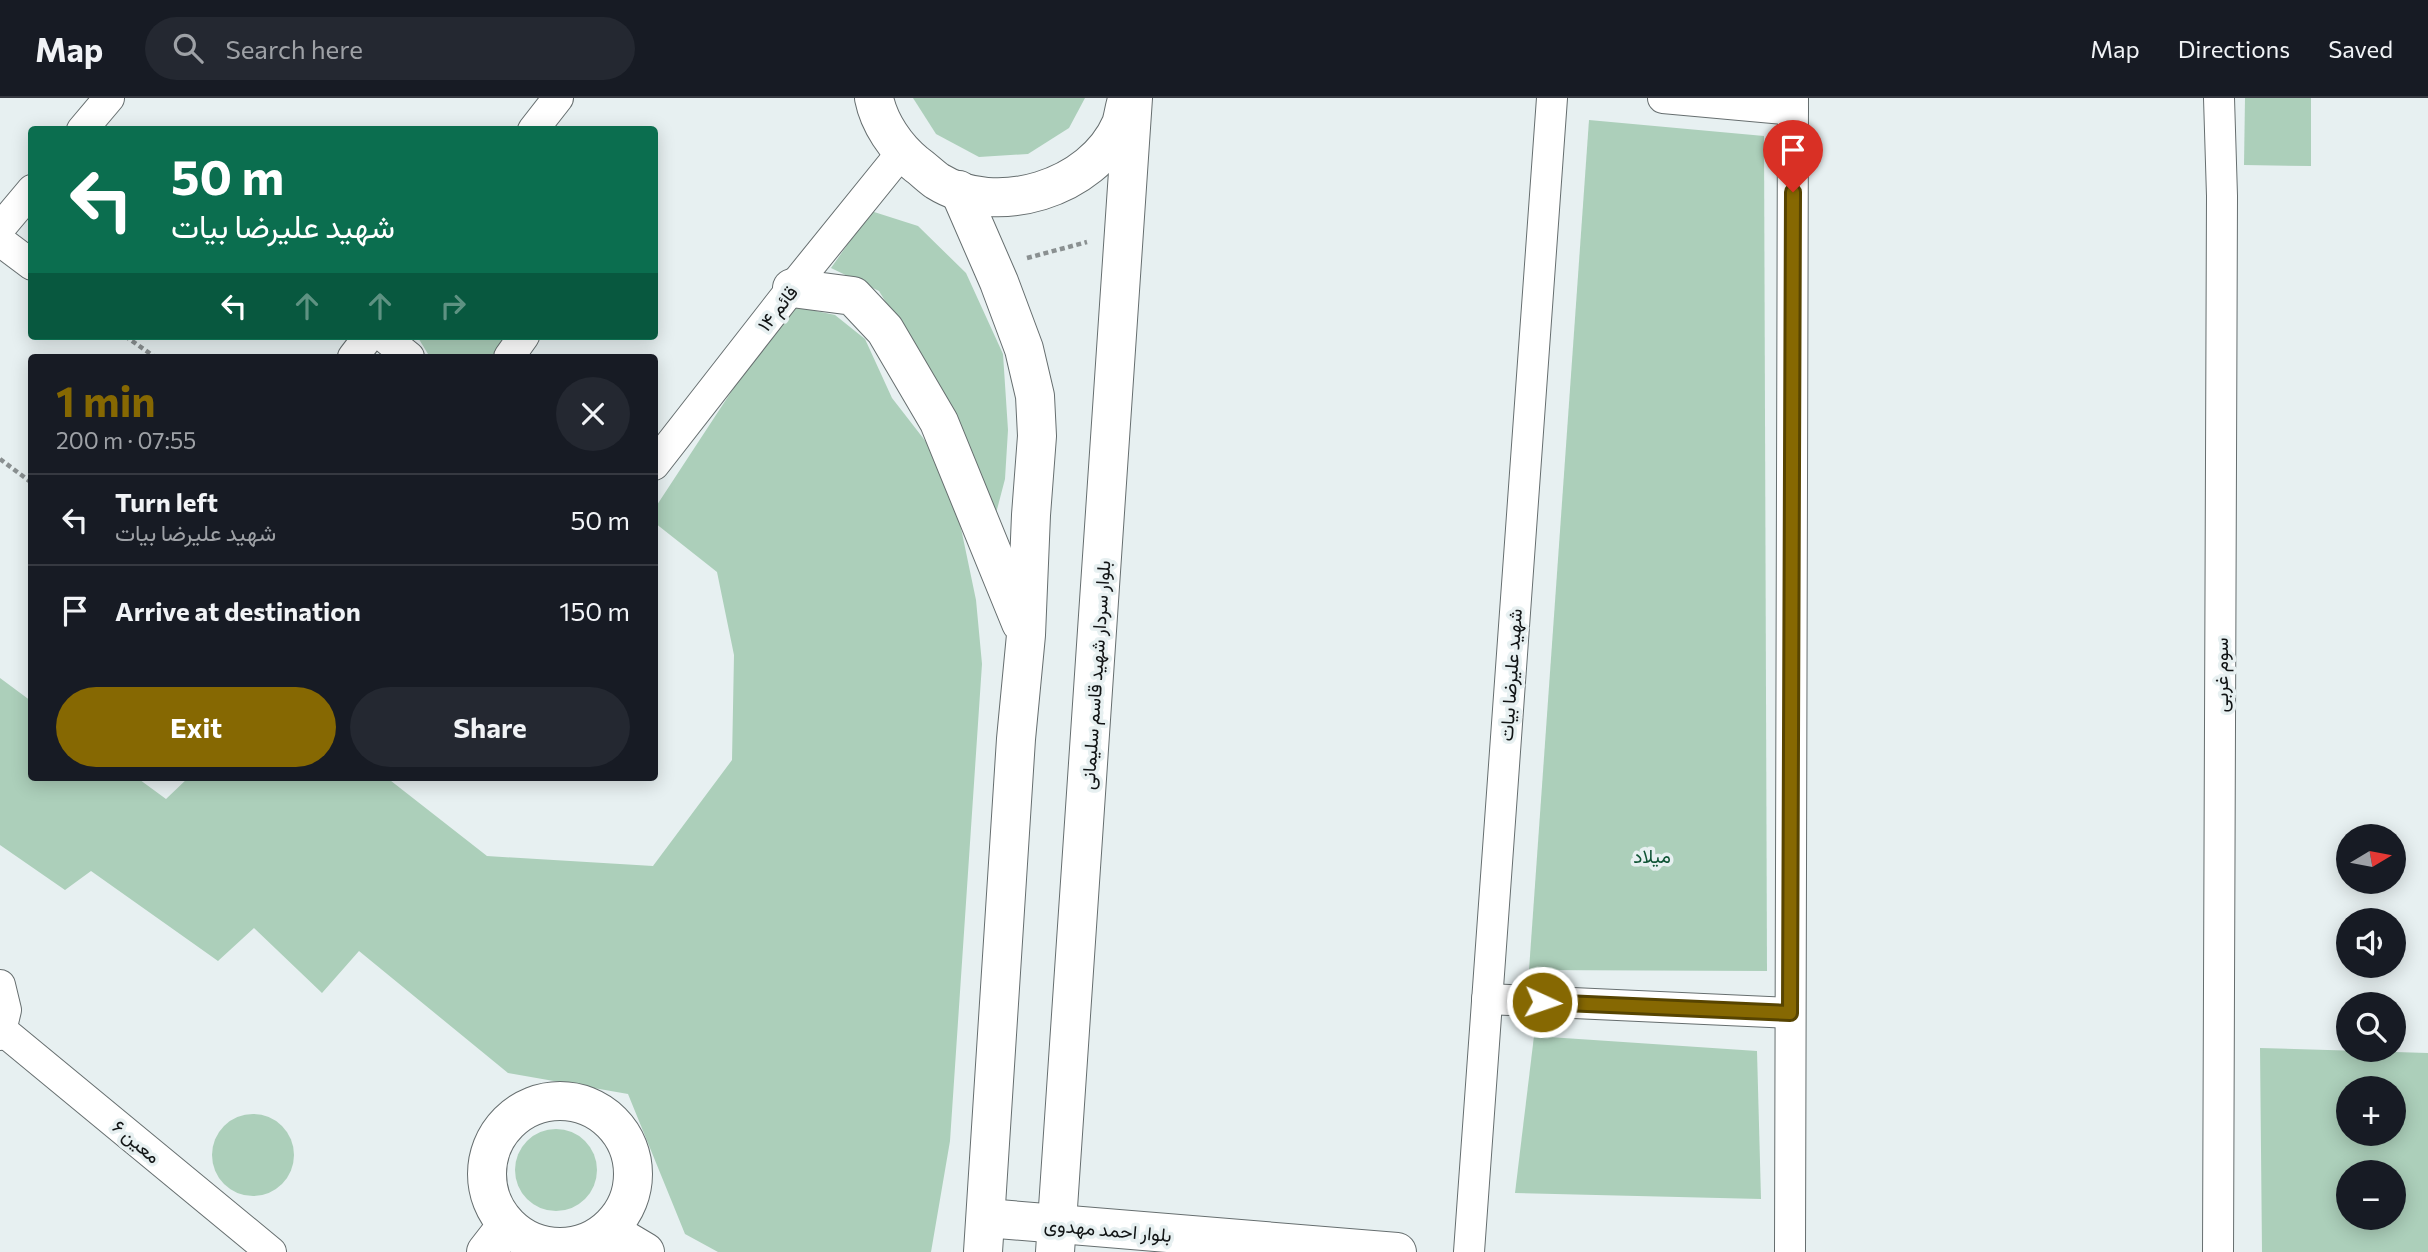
<!DOCTYPE html>
<html lang="en">
<head>
<meta charset="utf-8">
<style>
  :root { --surface:#171b24; --page:#242831; --text:#f1f3f6; --muted:#9ea1a6; --line:#363941; --accent:#866802 }
  body { margin:0; font-family:Commissioner,Vazirmatn,sans-serif; background:var(--page); color:var(--text); height:100vh; display:flex; flex-direction:column; font-size:26px; white-space:nowrap }
  * { box-sizing:border-box; margin:0 }
  p { font-size:23px; color:var(--muted) }
  .icon { flex:none; width:38px; height:38px; fill:none; stroke:currentColor; stroke-width:2; stroke-linecap:round; stroke-linejoin:round }
  .map { position:relative; flex:1; overflow:hidden }
  .panel { position:absolute; left:28px; top:256px; width:630px; height:427px; display:flex; flex-direction:column; background:var(--surface); border-radius:7px; box-shadow:0 4px 18px #0003 }
  .panel>* { flex:none }
  .hud { position:absolute; left:28px; top:28px; width:630px; height:214px; border-radius:7px; box-shadow:0 4px 18px #0003; background:#0b6e4f; color:#fff; overflow:hidden }
  .needle { width:46px; rotate:80deg }
  .tools { position:absolute; left:2336px; top:726px; display:grid; gap:14px }
  .tools a { display:grid; place-items:center; width:70px; height:70px; border-radius:50%; background:var(--surface); box-shadow:0 4px 18px #0003; font-size:35px }
  .pin { position:absolute; display:grid; place-items:center; width:60px; height:60px; color:#fff; margin:-72px -30px; border-radius:50% 50% 50% 0; rotate:-45deg; box-shadow:0 0 7px #0007 }
  .pin .icon { rotate:45deg }
  .me { position:absolute; width:77px; margin:-38px; rotate:93deg; stroke-linejoin:round; filter:drop-shadow(0 0 5px #0008) }
  .turn { display:flex; align-items:center; gap:24px; height:147px; padding:0 28px; font-size:32px }
  .turn .icon { width:91px; height:91px; stroke-width:2.5 }
  .turn b { display:block; font-size:49px; line-height:60px }
  .lanes { display:flex; align-items:center; height:66px; padding:0 28px; background:#0003; justify-content:center; gap:35px; direction:ltr }
  .lanes .off { opacity:.35 }
  .round { display:grid; place-items:center; flex:none; width:74px; height:74px; border-radius:37px; background:var(--page) }
  .summary { display:flex; align-items:center; justify-content:space-between; height:119px; padding:0 28px }
  h1 { font-size:42px; font-weight:700; line-height:52px; color:var(--accent) }
  .cta { display:flex; gap:14px; margin-top:auto; padding:14px 28px }
  .cta a { flex:1; height:80px; border-radius:42px; background:var(--accent); color:#fff; font-size:28px; font-weight:700; line-height:80px; text-align:center }
  .cta a+a { background:var(--page); color:var(--text) }
  ul { padding:0; list-style:none }
  li { display:flex; align-items:center; gap:21px; height:91px; padding:0 28px; border-top:2px solid var(--line) }
  li div { flex:1 }
  li b { display:block; font-size:26px }
  li em { font-style:normal }
  header { display:flex; align-items:center; gap:42px; box-sizing:border-box; height:98px; padding:0 35px; background:var(--surface); border-bottom:2px solid var(--line) }
  header strong { font-size:33px }
  nav { display:flex; gap:38px; margin-inline-start:auto; font-size:24px }
  .search { width:490px; height:63px; background:var(--page); display:flex; align-items:center; gap:18px; box-sizing:border-box; padding:0 24px; border-radius:38px; color:var(--muted); font-size:26px }
  .map>svg:first-child { display:block }
  .green { fill:#accfba; fill-rule:evenodd }
  .lines { fill:none; stroke-linecap:round; stroke-linejoin:round }
  .street-casing { stroke:#666e6f; stroke-width:32 }
  .secondary-casing { stroke:#666e6f; stroke-width:40 }
  .path { stroke:#8a9091; stroke-width:4.5; stroke-dasharray:5 3.5; stroke-linecap:butt }
  .street { stroke:#fff; stroke-width:30 }
  .secondary { stroke:#fff; stroke-width:38 }
  .route-casing { stroke:#574401; stroke-width:18 }
  .route { stroke:#866802; stroke-width:12 }
  .labels { text-anchor:middle; dominant-baseline:central; stroke-width:7; stroke-linejoin:round; paint-order:stroke }
  .street-label { font-size:19px; fill:#111415; stroke:#e7f0f1 }
  .park-label { font-size:19px; fill:#0f5335; stroke:#e7f0f1 }
</style>
</head>
<body>
<header>
<strong>Map</strong>
<div class="search"><svg class="icon" aria-label="search" viewBox="0 0 24 24"><circle cx="10" cy="10" r="6"/><path d="M15 15l6 6"/></svg>Search here</div>
<nav><a>Map</a><a>Directions</a><a>Saved</a></nav>
</header>
<div class="map">
<svg width="2428" height="1154" viewBox="0 0 2428 1154">
  <rect width="100%" height="100%" fill="#e7f0f1"/>
  <g class="green">
    <path d="M913 0H1085L1069 30 1028 56 979 59 936 36Z"/>
    <path d="M2245 0H2311V68L2244 67Z"/>
    <path d="M1589 22 1764 38 1767 873 1529 872Z"/>
    <path d="M871 113 918 128 966 175 1003 256 1008 332 1005 381 988 446 909 242 879 193 831 170Z"/>
    <path d="M788 207 835 217 865 241 892 300 937 358 954 402 962 435 976 502 982 566 950 1043 931 1154H718L685 1136 628 996 508 975 359 853 322 895 254 830 218 863 91 773 65 792 0 747V580L31 603 32 679H136L166 701 189 679H386L487 758 653 768 732 662 734 557 717 474 655 425V410Z"/>
    <path d="M417 238H505L500 250 490 259H432L428 256Z"/>
    <path d="M1534 938 1757 953 1761 1101 1515 1095Z"/>
    <path d="M2260 950 2428 955V1154H2262ZM2394 990V1036H2348V990ZM2394 1074V1120H2348V1074Z"/>
    <circle cx="253" cy="1057" r="41"/>
    <circle cx="556" cy="1072" r="41"/>
  </g>
  <g class="lines">
    <g class="street-casing">
      <g id="street">
        <path d="M1663 0 1793 12"/>
        <path d="M82 32 109 0"/>
        <path d="M533 32 558 0"/>
        <path d="M0 130 32 92"/>
        <path d="M0 143 32 167"/>
        <path d="M383 238 409 259"/>
        <path d="M353 259 369 238"/>
        <path d="M509 259 524 238"/>
        <path d="M654 367 792 190 902 54"/>
        <path d="M0 887 6 912 0 937"/>
        <path d="M1487 901 1790 915"/>
        <path d="M2 932 271 1154"/>
        <path d="M1469 1154 1552 0"/>
        <path d="M1790 1154 1793 0"/>
        <path d="M2218 1154 2222 98 2219 0"/>
      </g>
    </g>
    <g class="secondary-casing">
      <g id="secondary">
        <path d="M874 0C879 25 896 50 916 66 923 71 930 78 937 83 996 120 1093 91 1121 26 1123 20 1124 12 1126 5"/>
        <path d="M959 92 999 184 1024 251 1035 298 1037 338 1031 417 1026 537 1016 641 983 1154"/>
        <path d="M792 190 853 198 885 232 939 324 1021 525"/>
        <circle cx="560" cy="1076" r="73"/>
        <path d="M986 1120 1397 1154"/>
        <path d="M608 1132 645 1154"/>
        <path d="M486 1154 507 1127"/>
        <path d="M1055 1154 1133 0"/>
      </g>
    </g>
    <g class="path">
      <path d="M1027 160 1087 144"/>
      <path d="M125 238 155 259"/>
      <path d="M0 361 32 385"/>
    </g>
    <use href="#street" class="street"/>
    <use href="#secondary" class="secondary"/>
  </g>
  <g class="lines">
    <g class="route-casing">
      <path id="route" d="M1542 904 1790 915 1793 94"/>
    </g>
    <use href="#route" class="route"/>
  </g>
  <g class="labels">
    <g class="street-label">
      <text transform="translate(777 210) rotate(-52)">قائم ۱۴</text>
      <text transform="translate(1095 577) rotate(-86)">بلوار سردار شهید قاسم سلیمانی</text>
      <text transform="translate(1510 577) rotate(-86)">شهید علیرضا بیات</text>
      <text transform="translate(2220 577) rotate(-90)">سوم غربی</text>
      <text transform="translate(137 1043) rotate(40)">معین ۶</text>
      <text transform="translate(1108 1131) rotate(5)">بلوار احمد مهدوی</text>
    </g>
    <g class="park-label">
      <text x="1652" y="757">میلاد</text>
    </g>
  </g>
</svg>
<div class="tools">
<a><svg class="needle" viewBox="-14 -14 28 28"><path d="M0-13l5 13h-10z" fill="#e53935"/><path d="M0 13l5-13h-10z" fill="#9ea1a6"/></svg></a>
<a><svg class="icon" aria-label="sound" viewBox="0 0 24 24"><path d="M4 9h4l5-4v14l-5-4H4zM17 9q2 3 0 6"/></svg></a>
<a><svg class="icon" aria-label="search" viewBox="0 0 24 24"><circle cx="10" cy="10" r="6"/><path d="M15 15l6 6"/></svg></a>
<a>+</a>
<a>−</a>
</div>
<div class="pin" style="left:1793px;top:94px;background:#d93025"><svg class="icon" aria-label="arrive" viewBox="0 0 24 24"><path d="M6 21V4h12l-3 4 3 4H6"/></svg></div>
<svg class="me" style="left:1542px;top:904px" viewBox="-20 -20 40 40"><circle r="17" fill="#866802" stroke="#fff" stroke-width="3"/><path d="M0-11L8 9 0 5-8 9z" fill="#fff"/></svg>
<div class="hud">
<div class="turn"><svg class="icon" aria-label="left" viewBox="0 0 24 24"><path d="M17 20v-9H6M10 6l-5 5 5 5"/></svg><div><b>50 m</b>شهید علیرضا بیات</div></div>
<div class="lanes"><svg class="icon" aria-label="left" viewBox="0 0 24 24"><path d="M17 20v-9H6M10 6l-5 5 5 5"/></svg><svg class="icon off" aria-label="ahead" viewBox="0 0 24 24"><path d="M12 20V5M6 11l6-6 6 6"/></svg><svg class="icon off" aria-label="ahead" viewBox="0 0 24 24"><path d="M12 20V5M6 11l6-6 6 6"/></svg><svg class="icon off" aria-label="right" viewBox="0 0 24 24"><path d="M7 20v-9h11M14 6l5 5-5 5"/></svg></div>
</div>
<section class="panel">
<div class="summary"><div><h1>1 min</h1><p>200 m · 07:55</p></div><a class="round"><svg class="icon" aria-label="close" viewBox="0 0 24 24"><path d="M6 6l12 12M18 6L6 18"/></svg></a></div>
<ul>
<li><svg class="icon" aria-label="left" viewBox="0 0 24 24"><path d="M17 20v-9H6M10 6l-5 5 5 5"/></svg><div><b>Turn left</b><p>شهید علیرضا بیات</p></div><em>50 m</em></li>
<li><svg class="icon" aria-label="arrive" viewBox="0 0 24 24"><path d="M6 21V4h12l-3 4 3 4H6"/></svg><div><b>Arrive at destination</b></div><em>150 m</em></li>
</ul>
<div class="cta"><a>Exit</a><a>Share</a></div>
</section>
</div>
</body>
</html>
